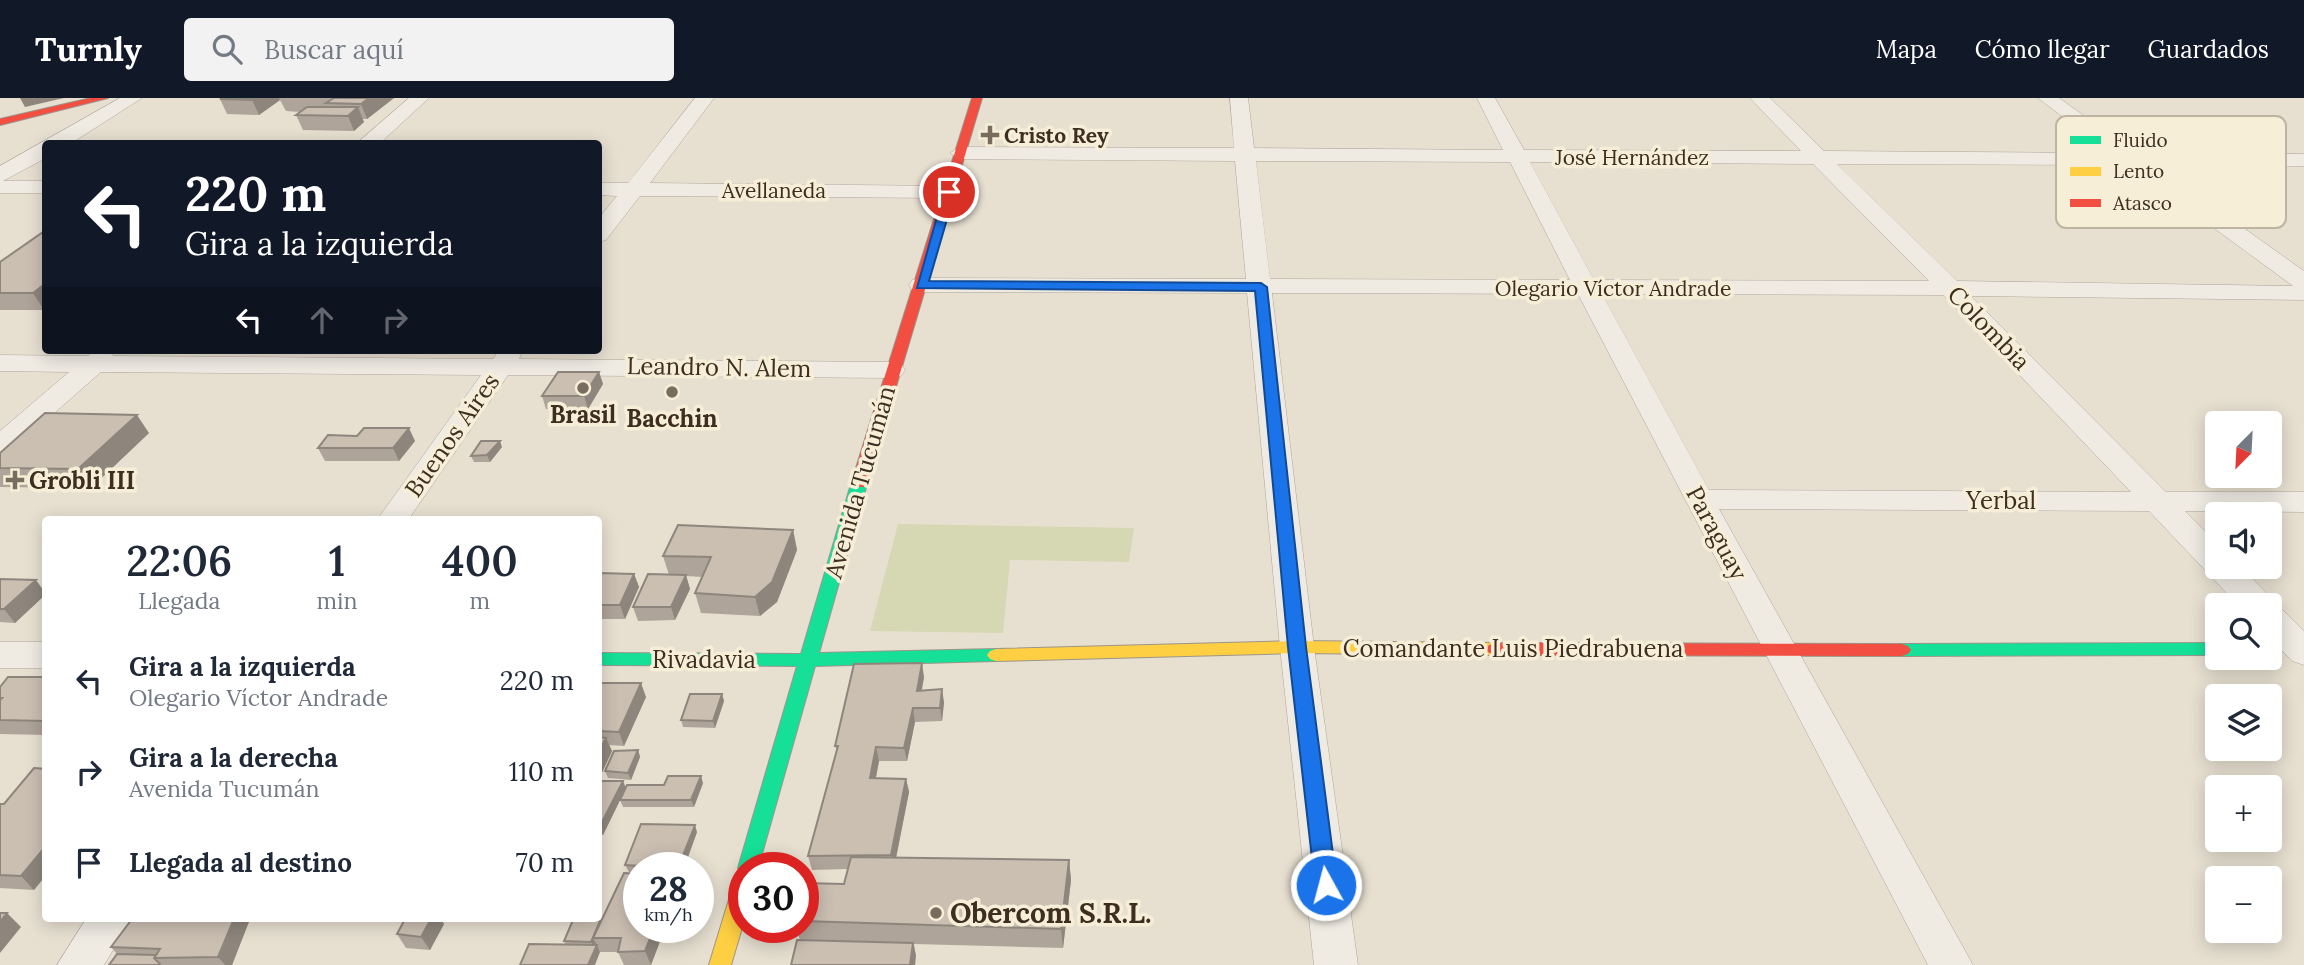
<!DOCTYPE html>
<html lang="es">
<head>
<meta charset="utf-8">
<style>
  :root { --surface:#fff; --page:#f2f2f3; --text:#1f2937; --muted:#747a83; --accent:#111827 }
  body { margin:0; font-family:Lora,serif; background:var(--page); color:var(--text); height:100vh; display:flex; flex-direction:column; font-size:26px; white-space:nowrap }
  * { box-sizing:border-box; margin:0 }
  p { font-size:23px; color:var(--muted) }
  .icon { flex:none; width:38px; height:38px; fill:none; stroke:currentColor; stroke-width:2; stroke-linecap:round; stroke-linejoin:round }
  .map { position:relative; flex:1; overflow:hidden }
  .side { position:absolute; left:42px; top:418px; width:560px; height:406px; display:flex; flex-direction:column; background:var(--surface); border-radius:7px; box-shadow:0 4px 18px #0003 }
  .side>* { flex:none }
  .banner { position:absolute; left:42px; top:42px; width:560px; height:214px; border-radius:7px; box-shadow:0 4px 18px #0003; background:#111827; color:#fff; overflow:hidden }
  .needle { width:46px; rotate:204deg }
  .controls { position:absolute; left:2205px; top:313px; display:grid; gap:14px }
  .controls a { display:grid; place-items:center; width:77px; height:77px; border-radius:7px; background:var(--surface); box-shadow:0 4px 18px #0003; font-size:35px }
  .speed { position:absolute; left:623px; top:754px; display:flex; gap:14px; font-size:35px; font-weight:700; text-align:center }
  .speed>* { display:grid; place-content:center; width:91px; height:91px; border-radius:50%; background:var(--surface); box-shadow:0 4px 18px #0003; line-height:1 }
  .speed small { font-size:18px; font-weight:400 }
  .speed .limit { border:10px solid #d22; background:#fff; color:#111 }
  .pin { position:absolute; display:grid; place-items:center; width:60px; height:60px; color:#fff; margin:-30px; border:4px solid #fff; border-radius:50%; box-shadow:0 2px 7px #0007 }
  .me { position:absolute; width:77px; margin:-38px; rotate:353deg; stroke-linejoin:round; filter:drop-shadow(0 0 5px #0008) }
  .turn { display:flex; align-items:center; gap:24px; height:147px; padding:0 28px; font-size:32px }
  .turn .icon { width:91px; height:91px; stroke-width:2.5 }
  .turn b { display:block; font-size:49px; line-height:60px }
  .lanes { display:flex; align-items:center; height:66px; padding:0 28px; background:#0003; justify-content:center; gap:35px; direction:ltr }
  .lanes .off { opacity:.35 }
  .eta { display:flex; justify-content:space-evenly; align-items:center; height:119px; text-align:center }
  .eta b { font-size:42px; font-weight:600; line-height:49px }
  ul { padding:0; list-style:none }
  li { display:flex; align-items:center; gap:21px; height:91px; padding:0 28px }
  li div { flex:1 }
  li b { display:block; font-size:26px }
  li em { font-style:normal }
  header { display:flex; align-items:center; gap:42px; box-sizing:border-box; height:98px; padding:0 35px; background:var(--accent); color:#fff }
  header strong { font-size:33px }
  nav { display:flex; gap:38px; margin-inline-start:auto; font-size:24px }
  .search { width:490px; height:63px; background:var(--page); display:flex; align-items:center; gap:18px; box-sizing:border-box; padding:0 24px; border-radius:7px; color:var(--muted); font-size:26px }
  .map>svg:first-child { display:block }
  .green { fill:#d6d7b3 }
  .lines { fill:none; stroke-linecap:round; stroke-linejoin:round }
  .street-casing { stroke:#ada599; stroke-width:1 }
  .fast-casing { stroke:#9c958a; stroke-width:2 }
  .slow-casing { stroke:#9c958a; stroke-width:2 }
  .jam-casing { stroke:#9c958a; stroke-width:2 }
  .street { fill:#efebe3; fill-rule:evenodd }
  .fast { fill:#16e098; fill-rule:evenodd }
  .slow { fill:#ffcf43; fill-rule:evenodd }
  .jam { fill:#f24e42; fill-rule:evenodd }
  .wall { fill:#afa499 }
  .shaded-wall { fill:#8e867d }
  .building { fill:#cbbfb2; stroke:#8e867d; stroke-width:2 }
  .route { fill:#1a73e8; stroke:#114b97; stroke-width:2 }
  .poi-dot { fill:#786c5e; stroke:#f7eed8; stroke-width:2.5 }
  .labels { text-anchor:middle; dominant-baseline:central; stroke-width:7; stroke-linejoin:round; paint-order:stroke }
  .far-poi-label { font-size:21px; font-weight:bold; fill:#3d2e20; stroke:#f7eed8; text-anchor:start }
  .far-street-label { font-size:21px; fill:#3d2e20; stroke:#f7eed8 }
  .street-label { font-size:24px; fill:#3d2e20; stroke:#f7eed8 }
  .poi-label { font-size:24px; font-weight:bold; fill:#3d2e20; stroke:#f7eed8 }
  .near-poi-label { font-size:28px; font-weight:bold; fill:#3d2e20; stroke:#f7eed8; text-anchor:start }
  .key { fill:#f7eed8; stroke:#bfb4a1; stroke-width:2 }
  .key-label { font-size:19px; fill:#3d2e20 }
</style>
</head>
<body>
<header>
<strong>Turnly</strong>
<div class="search"><svg class="icon" aria-label="search" viewBox="0 0 24 24"><circle cx="10" cy="10" r="6"/><path d="M15 15l6 6"/></svg>Buscar aquí</div>
<nav><a>Mapa</a><a>Cómo llegar</a><a>Guardados</a></nav>
</header>
<div class="map">
<svg width="2304" height="867" viewBox="0 0 2304 867">
  <rect width="100%" height="100%" fill="#e7e0d1"/>
  <path class="green" d="M898 426 1134 430 1129 464 1010 462 1003 535 870 533Z"/>
  <g class="lines">
    <g class="street-casing">
      <g id="street">
        <path d="M120 0H142L70 46H46V60L3 83H46V95H0V68Z"/>
        <path d="M409 0H429L379 46H356Z"/>
        <path d="M695 0H714L650 85 949 88 960 94 949 100 640 98 606 142 598 144V121L617 98 598 97V85H628Z"/>
        <path d="M1230 0H1248L1254 50 1503 52 1477 0H1495L1524 52 1801 53 1750 0H1770L1824 53 2110 55 2038 0H2059L2137 55 2304 56V68L2155 67 2304 173V202L1971 198 2166 394H2304V414L2185 413 2217 445V469H2241L2271 500 2275 509 2282 511 2304 533V567L2292 563 2270 540V508H2239L2149 413 1719 411 1973 867H1928L1578 196 1272 195 1314 549 1358 867H1314L1280 549 1247 195 921 194 912 192 909 187 912 182 921 180 1246 181 1235 63 960 61 950 55 960 49 1234 50ZM1256 63 1510 64 1570 182 1270 181ZM1530 64 1813 66 1929 183 1594 182ZM1837 66 2128 67 2293 188 1957 183ZM1602 196 1943 197 2131 394 1709 392Z"/>
        <path d="M106 252 114 258 493 261 499 252H523L519 261 892 264 901 266 905 272 901 278 892 280 508 277 408 422H377L481 277 101 274 10 354 0 357V333L69 274 0 273V257L88 258 93 253Z"/>
        <rect x="0" y="544" width="46" height="26"/>
        <path d="M86 821H132L104 867H57Z"/>
      </g>
    </g>
    <g class="fast-casing">
      <g id="fast">
        <path d="M859 381 867 386 819 555 996 551 1002 553 1005 557 1002 561 996 563 815 568 758 770H744V777L738 770 797 568 598 567V555L801 556 851 386Z"/>
        <path d="M2217 545V557L1902 558 1896 556 1893 552 1896 548 1902 546Z"/>
      </g>
    </g>
    <g class="slow-casing">
      <g id="slow">
        <path d="M1297 543 1495 545 1501 547 1504 551 1501 555 1495 557 1297 555 996 563 990 561 987 557 990 553 996 551Z"/>
        <path d="M744 776V823L731 867H709L734 785 737 779Z"/>
      </g>
    </g>
    <g class="jam-casing">
      <g id="jam">
        <path d="M91 0H108L0 27V21Z"/>
        <path d="M972 0H982L867 386 864 389H854L851 386Z"/>
        <path d="M1495 545 1902 546 1908 548 1911 552 1908 556 1902 558 1495 557 1489 555 1486 551 1489 547Z"/>
      </g>
    </g>
    <use href="#street" class="street"/>
    <use href="#fast" class="fast"/>
    <use href="#slow" class="slow"/>
    <use href="#jam" class="jam"/>
  </g>
  <g class="wall">
    <path d="M222 0H394L367 21H362L364 24 354 33 303 32 296 17 300 14 286 13 280 2 259 17 227 16 220 1Z"/>
    <path d="M46 132V211L44 212H0V164Z"/>
    <path d="M599 274 603 286 588 311H546L542 298Z"/>
    <path d="M149 335 91 390 0 389V355Z"/>
    <path d="M415 343 399 363H325L318 350Z"/>
    <path d="M502 349 490 364H474L471 358Z"/>
    <path d="M793 432 797 452 777 504 760 518 701 515 695 495 702 479 686 478 690 491 675 522 638 523 633 509 669 477 663 458Z"/>
    <path d="M598 475 634 476 639 489 625 521H598Z"/>
    <path d="M0 481 46 495V496L15 525 0 524Z"/>
    <path d="M46 579V637L0 636V589Z"/>
    <path d="M924 579 922 592 944 604 942 623 915 624 907 663H879L876 680 906 681 909 694 896 760 1069 762 1071 782 1063 850 914 846 916 858 800 842 796 830H803V785L844 786 848 771 812 772 808 758 837 653 835 648Z"/>
    <path d="M598 585 646 599 624 648 609 647 612 653 599 681Z"/>
    <path d="M722 596 724 603 715 630 683 629 681 622Z"/>
    <path d="M638 652 640 659 631 682 608 680 605 673Z"/>
    <path d="M598 684 626 689 703 685 694 709H623L620 702 603 737H598Z"/>
    <path d="M0 706H4L46 781V785L42 782 34 792 0 790Z"/>
    <path d="M697 734 684 770H639V774H629L625 767Z"/>
    <path d="M250 821 232 867H109L117 856 111 849Z"/>
    <path d="M601 825 639 830H665L651 867H624L618 854H600L566 847 564 843Z"/>
    <path d="M444 826 430 852 406 850 397 836Z"/>
  </g>
  <g class="shaded-wall">
    <path d="M20 0H64L25 9Z"/>
    <path d="M255 0H279L280 2 259 17 252 2Z"/>
    <path d="M369 0H394L367 21 361 6Z"/>
    <path d="M358 9 364 24 354 33 348 18Z"/>
    <path d="M46 185V211L44 212 33 195Z"/>
    <path d="M599 274 603 286 588 311 584 298Z"/>
    <path d="M137 317 149 335 91 390 78 371Z"/>
    <path d="M409 330 415 343 399 363 393 350Z"/>
    <path d="M500 343 502 349 490 364 487 357Z"/>
    <path d="M793 432 797 452 777 504 760 518 755 499Z"/>
    <path d="M634 476 639 489 625 521 620 507Z"/>
    <path d="M686 477 690 491 675 522 671 509Z"/>
    <path d="M36 482 46 496 15 525 4 511Z"/>
    <path d="M922 565 924 579 919 606 917 593Z"/>
    <path d="M641 585 646 599 624 648 619 634Z"/>
    <path d="M942 591 944 604 942 623 940 610Z"/>
    <path d="M722 596 724 603 715 630 713 623Z"/>
    <path d="M913 610 915 624 907 663 904 650Z"/>
    <path d="M606 640 612 653 599 681 598 655Z"/>
    <path d="M876 649 879 663 873 694 870 680Z"/>
    <path d="M638 652 640 659 631 682 628 675Z"/>
    <path d="M701 678 703 685 694 709 691 702Z"/>
    <path d="M906 681 909 694 894 770 891 757Z"/>
    <path d="M623 683 626 690 603 737 599 730Z"/>
    <path d="M695 727 697 734 684 770H678Z"/>
    <path d="M46 748V777L34 792 21 778Z"/>
    <path d="M1069 762 1071 782 1063 850 1061 831Z"/>
    <path d="M7 815 21 829 0 855V824Z"/>
    <path d="M234 821H250L232 867H225L218 859Z"/>
    <path d="M431 821H441L444 826 430 852 421 839Z"/>
    <path d="M600 823 603 830 593 840 597 847 595 851 591 844Z"/>
    <path d="M654 830H665L651 867 645 853Z"/>
    <path d="M913 845 916 858 915 867H910Z"/>
    <path d="M597 847 600 854 595 867H588Z"/>
  </g>
  <g class="building">
    <path d="M222 0H255L252 2 220 1Z"/>
    <path d="M334 0H369L361 6 326 5Z"/>
    <path d="M307 9H358L348 18 296 17Z"/>
    <path d="M46 132V185L33 195H0V164Z"/>
    <path d="M558 274H599L584 298H542Z"/>
    <path d="M45 315 137 317 78 371 0 370V355Z"/>
    <path d="M364 330H409L393 350H318L328 337 357 338Z"/>
    <path d="M481 343H500L487 357 471 358Z"/>
    <path d="M678 427 793 432 772 484 755 499 695 495 711 459 663 458Z"/>
    <path d="M598 475 634 476 620 507H598Z"/>
    <path d="M648 476 686 477 671 509H633Z"/>
    <path d="M0 481 36 482 4 511H0Z"/>
    <path d="M922 565 917 593 942 591 940 610H913L904 650 876 649 870 680 906 681 891 757 808 758 838 648H835L854 566Z"/>
    <path d="M8 579H46V623L0 622V602L2 600H0V589Z"/>
    <path d="M598 585H641L619 634 598 633Z"/>
    <path d="M690 596H722L713 623 681 622Z"/>
    <path d="M598 639 606 640 598 655Z"/>
    <path d="M638 652 628 675 605 673 614 653Z"/>
    <path d="M34 670 46 671V748L21 778 0 777V706H4Z"/>
    <path d="M668 678H701L691 702H620L627 687H664Z"/>
    <path d="M599 683H623L599 730H598Z"/>
    <path d="M641 726 695 727 678 770 625 767Z"/>
    <path d="M851 759 1069 762 1061 831 803 823V785L844 786Z"/>
    <path d="M624 775 639 776V830H654L645 853 618 854 621 840H593Z"/>
    <path d="M0 815H7L0 824Z"/>
    <path d="M132 821H234L218 859 154 860 160 851 111 849Z"/>
    <path d="M405 821H431L421 839 397 836Z"/>
    <path d="M573 822 600 823 591 844 564 843Z"/>
    <path d="M797 842 913 845 910 867H791Z"/>
    <path d="M529 846 597 847 588 867H520Z"/>
    <path d="M117 856 156 857 154 860 160 866 159 867H109Z"/>
  </g>
  <path class="route" d="M949 90 955 94 929 183 1261 185 1267 189 1306 549 1337 787 1333 794 1326 796 1318 794 1315 787 1288 549 1255 193 917 190 944 94Z"/>
  <g class="poi-dot">
    <path d="M986.5 26.5h7v7h7v7h-7v7h-7v-7h-7v-7h7z"/>
    <circle cx="583" cy="290" r="7"/>
    <circle cx="672" cy="294" r="7"/>
    <path d="M11.5 371.5h7v7h7v7h-7v7h-7v-7h-7v-7h7z"/>
    <circle cx="936" cy="815" r="7"/>
  </g>
  <g class="labels">
    <g class="far-poi-label">
      <text x="1004" y="37">Cristo Rey</text>
    </g>
    <g class="far-street-label">
      <text x="1632" y="59">José Hernández</text>
      <text x="774" y="92">Avellaneda</text>
      <text x="1613" y="190">Olegario Víctor Andrade</text>
    </g>
    <g class="street-label">
      <text transform="translate(1989 230) rotate(46)">Colombia</text>
      <text transform="translate(719 269) rotate(1)">Leandro N. Alem</text>
      <text transform="translate(452 337) rotate(-55)">Buenos Aires</text>
      <text transform="translate(860 384) rotate(-74)">Avenida Tucumán</text>
      <text x="2001" y="402">Yerbal</text>
      <text transform="translate(1717 435) rotate(62)">Paraguay</text>
      <text x="1513" y="550">Comandante Luis Piedrabuena</text>
      <text x="704" y="561">Rivadavia</text>
    </g>
    <g class="poi-label">
      <text x="583" y="316">Brasil</text>
      <text x="672" y="320">Bacchin</text>
      <text x="29" y="382" text-anchor="start">Grobli III</text>
    </g>
    <g class="near-poi-label">
      <text x="950" y="815">Obercom S.R.L.</text>
    </g>
  </g>
  <rect x="2056" y="18" width="230" height="112" rx="10" class="key"/>
  <rect x="2070" y="38" width="31" height="8" fill="#16e098"/>
  <rect x="2070" y="69" width="31" height="9" fill="#ffcf43"/>
  <rect x="2070" y="101" width="31" height="8" fill="#f24e42"/>
  <g class="key-label">
    <text x="2113" y="49">Fluido</text>
    <text x="2113" y="80">Lento</text>
    <text x="2113" y="112">Atasco</text>
  </g>
</svg>
<div class="controls">
<a><svg class="needle" viewBox="-14 -14 28 28"><path d="M0-13l5 13h-10z" fill="#e53935"/><path d="M0 13l5-13h-10z" fill="#747a83"/></svg></a>
<a><svg class="icon" aria-label="sound" viewBox="0 0 24 24"><path d="M4 9h4l5-4v14l-5-4H4zM17 9q2 3 0 6"/></svg></a>
<a><svg class="icon" aria-label="search" viewBox="0 0 24 24"><circle cx="10" cy="10" r="6"/><path d="M15 15l6 6"/></svg></a>
<a><svg class="icon" aria-label="layers" viewBox="0 0 24 24"><path d="M12 4l9 5-9 5-9-5zM3 14l9 5 9-5"/></svg></a>
<a>+</a>
<a>−</a>
</div>
<div class="speed"><div>28<small>km/h</small></div><div class="limit">30</div></div>
<div class="pin" style="left:949px;top:94px;background:#d93025"><svg class="icon" aria-label="arrive" viewBox="0 0 24 24"><path d="M6 21V4h12l-3 4 3 4H6"/></svg></div>
<svg class="me" style="left:1326px;top:787px" viewBox="-20 -20 40 40"><circle r="17" fill="#1a73e8" stroke="#fff" stroke-width="3"/><path d="M0-11L8 9 0 5-8 9z" fill="#fff"/></svg>
<div class="banner">
<div class="turn"><svg class="icon" aria-label="left" viewBox="0 0 24 24"><path d="M17 20v-9H6M10 6l-5 5 5 5"/></svg><div><b>220 m</b>Gira a la izquierda</div></div>
<div class="lanes"><svg class="icon" aria-label="left" viewBox="0 0 24 24"><path d="M17 20v-9H6M10 6l-5 5 5 5"/></svg><svg class="icon off" aria-label="ahead" viewBox="0 0 24 24"><path d="M12 20V5M6 11l6-6 6 6"/></svg><svg class="icon off" aria-label="right" viewBox="0 0 24 24"><path d="M7 20v-9h11M14 6l5 5-5 5"/></svg></div>
</div>
<section class="side">
<div class="eta">
<div><b>22:06</b><p>Llegada</p></div>
<div><b>1</b><p>min</p></div>
<div><b>400</b><p>m</p></div>
</div>
<ul>
<li><svg class="icon" aria-label="left" viewBox="0 0 24 24"><path d="M17 20v-9H6M10 6l-5 5 5 5"/></svg><div><b>Gira a la izquierda</b><p>Olegario Víctor Andrade</p></div><em>220 m</em></li>
<li><svg class="icon" aria-label="right" viewBox="0 0 24 24"><path d="M7 20v-9h11M14 6l5 5-5 5"/></svg><div><b>Gira a la derecha</b><p>Avenida Tucumán</p></div><em>110 m</em></li>
<li><svg class="icon" aria-label="arrive" viewBox="0 0 24 24"><path d="M6 21V4h12l-3 4 3 4H6"/></svg><div><b>Llegada al destino</b></div><em>70 m</em></li>
</ul>
</section>
</div>
</body>
</html>
